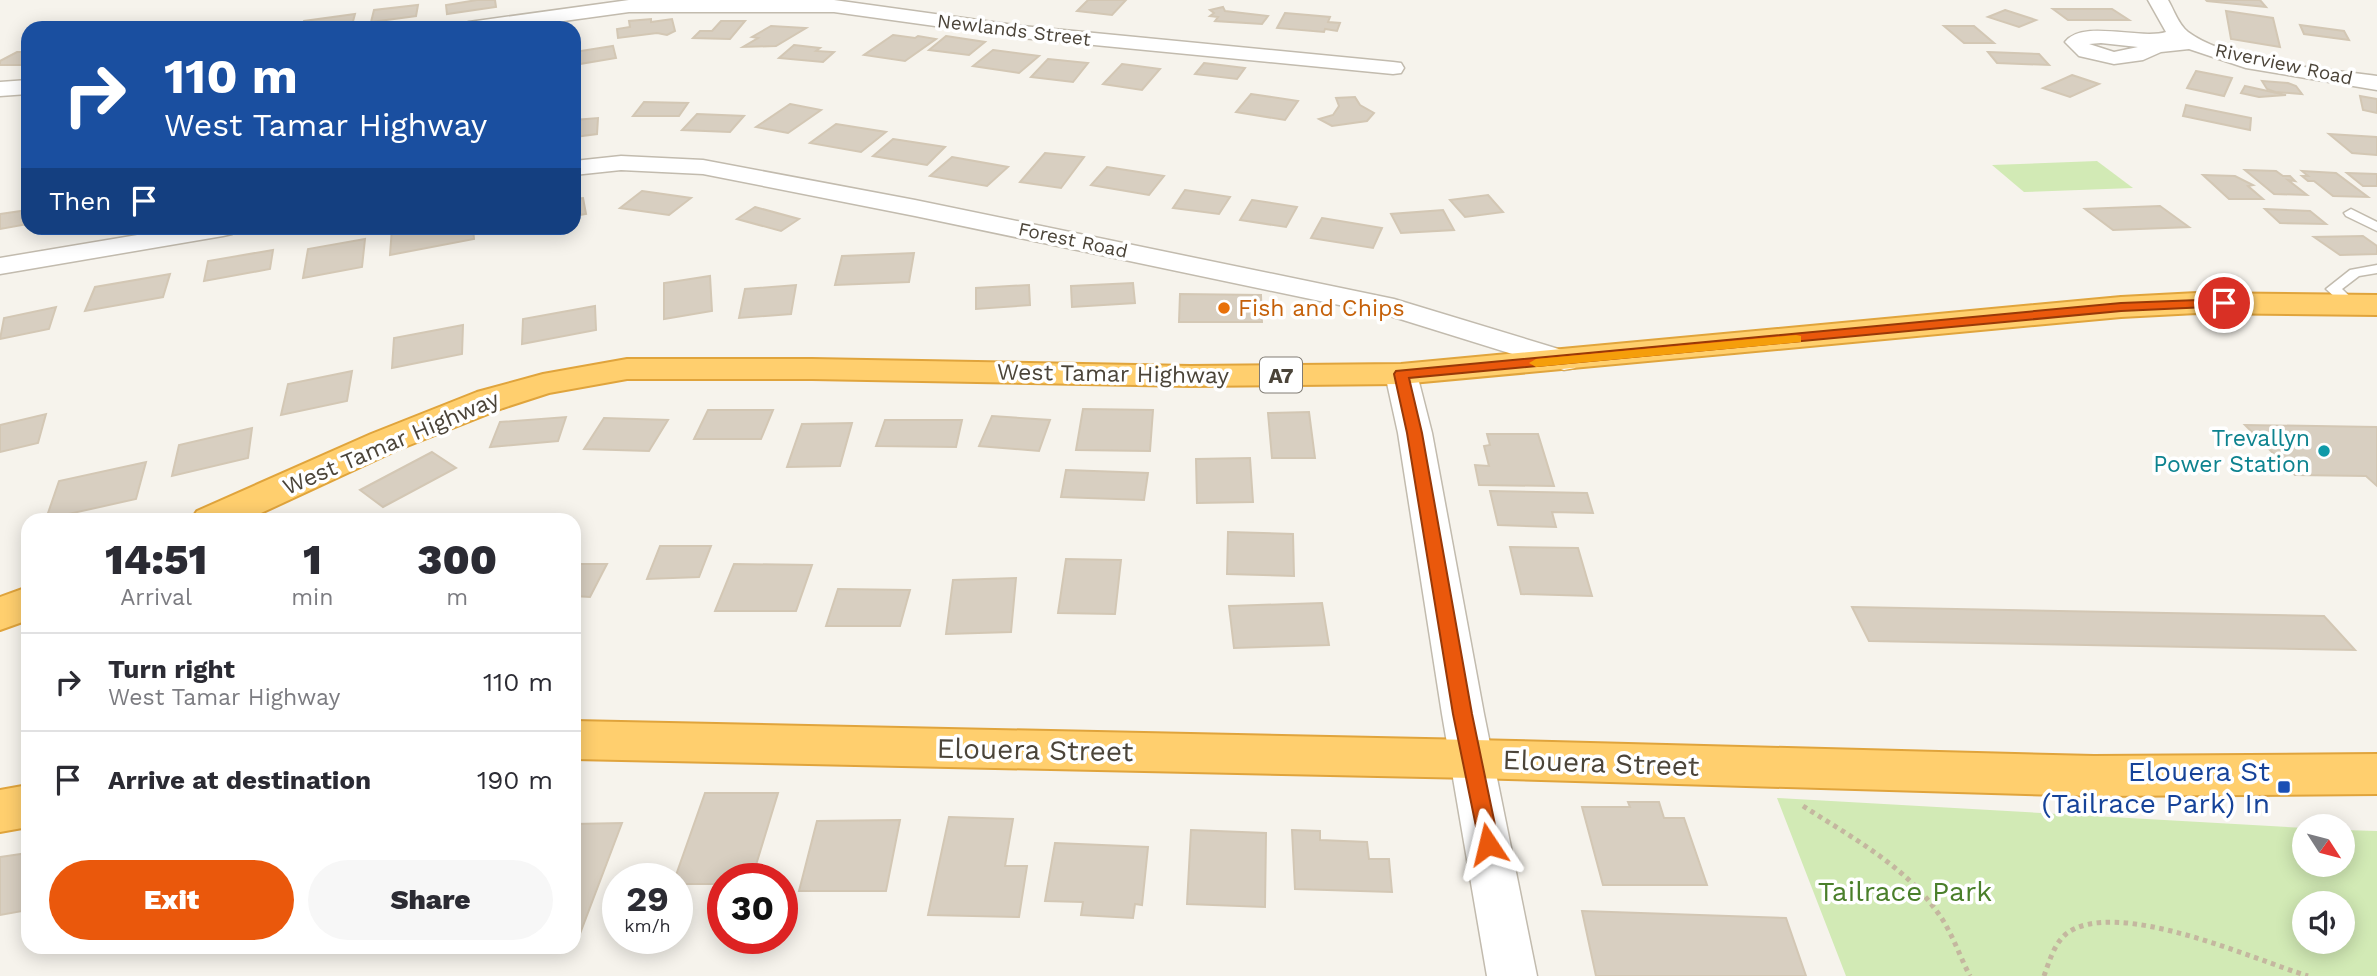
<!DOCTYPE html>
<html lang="en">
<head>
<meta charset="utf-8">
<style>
  :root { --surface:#fff; --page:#f7f7f7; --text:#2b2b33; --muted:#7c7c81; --line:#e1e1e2; --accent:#ea580c }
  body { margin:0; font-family:"Work Sans",sans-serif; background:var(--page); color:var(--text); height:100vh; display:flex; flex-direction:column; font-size:26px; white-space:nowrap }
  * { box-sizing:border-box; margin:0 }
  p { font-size:23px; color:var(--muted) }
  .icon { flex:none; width:38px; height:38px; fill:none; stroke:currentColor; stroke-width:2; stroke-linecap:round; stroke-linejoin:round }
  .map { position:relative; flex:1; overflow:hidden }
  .details { position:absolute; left:21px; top:513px; width:560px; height:441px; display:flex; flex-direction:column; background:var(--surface); border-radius:21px; box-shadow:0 4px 18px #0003 }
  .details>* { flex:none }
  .top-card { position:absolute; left:21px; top:21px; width:560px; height:214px; border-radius:21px; box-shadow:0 4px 18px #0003; background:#1a4fa0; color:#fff; overflow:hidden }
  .needle { width:46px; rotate:126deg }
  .fabs { position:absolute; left:2292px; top:814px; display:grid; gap:14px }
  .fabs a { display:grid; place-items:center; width:63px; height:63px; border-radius:50%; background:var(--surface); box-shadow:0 4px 18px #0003; font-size:35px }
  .speed { position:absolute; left:602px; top:863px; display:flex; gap:14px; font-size:35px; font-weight:700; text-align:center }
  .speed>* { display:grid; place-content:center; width:91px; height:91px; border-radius:50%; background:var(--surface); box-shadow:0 4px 18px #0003; line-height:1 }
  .speed small { font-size:18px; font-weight:400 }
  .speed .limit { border:10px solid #d22; background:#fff; color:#111 }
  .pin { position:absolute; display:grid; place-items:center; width:60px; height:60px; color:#fff; margin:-30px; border:4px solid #fff; border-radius:50%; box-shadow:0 2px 7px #0007 }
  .me { position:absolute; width:77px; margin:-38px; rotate:350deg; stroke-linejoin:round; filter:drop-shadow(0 0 5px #0008) }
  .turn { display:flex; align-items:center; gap:24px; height:147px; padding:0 28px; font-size:32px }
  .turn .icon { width:91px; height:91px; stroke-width:2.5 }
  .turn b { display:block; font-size:49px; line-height:60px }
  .then { display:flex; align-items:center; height:66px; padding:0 28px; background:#0003; gap:14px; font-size:26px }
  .eta { display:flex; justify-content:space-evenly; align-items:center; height:119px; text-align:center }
  .eta b { font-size:42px; font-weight:800; line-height:49px }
  .cta { display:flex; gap:14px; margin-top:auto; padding:14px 28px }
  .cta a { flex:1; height:80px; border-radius:42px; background:var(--accent); color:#fff; font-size:28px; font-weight:800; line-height:80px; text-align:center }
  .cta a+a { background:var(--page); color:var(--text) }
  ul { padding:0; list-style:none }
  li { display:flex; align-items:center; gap:21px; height:98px; padding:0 28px; border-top:2px solid var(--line) }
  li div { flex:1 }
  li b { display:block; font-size:26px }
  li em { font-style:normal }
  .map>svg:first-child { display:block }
  .green { fill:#d2eab5; fill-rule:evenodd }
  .building { fill:#d8cfc1; stroke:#d3c7b4; stroke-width:2 }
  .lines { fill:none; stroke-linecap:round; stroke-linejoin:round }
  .lane-casing { stroke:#c2bbae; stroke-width:3 }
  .street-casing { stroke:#c2bbae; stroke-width:3 }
  .highway-casing { stroke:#e0a43c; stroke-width:4 }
  .path { stroke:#c4b79f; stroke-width:5; stroke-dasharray:4.5 4.5; stroke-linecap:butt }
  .lane { fill:#fff; fill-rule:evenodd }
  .street { fill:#fff; fill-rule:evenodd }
  .highway { fill:#ffcf6e; fill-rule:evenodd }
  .route { fill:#ea580c; stroke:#983908; stroke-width:2 }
  .slow { fill:#f59e0b }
  .food-dot { fill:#e8710a; stroke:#fff; stroke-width:2.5 }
  .culture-dot { fill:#0f9aa8; stroke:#fff; stroke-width:2.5 }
  .transit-dot { fill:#1a4fb4; stroke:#fff; stroke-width:2.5 }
  .labels { text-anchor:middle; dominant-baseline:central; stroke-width:7; stroke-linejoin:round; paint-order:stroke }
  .far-street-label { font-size:19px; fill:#4b4439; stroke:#fff }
  .shield { fill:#fff; stroke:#817c74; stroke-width:2 }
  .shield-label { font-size:21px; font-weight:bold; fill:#4b4439 }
  .food-label { font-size:23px; fill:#c56008; stroke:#fff; text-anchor:start }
  .street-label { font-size:23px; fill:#4b4439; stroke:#fff }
  .culture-label { font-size:23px; fill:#0d838f; stroke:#fff; text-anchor:end }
  .near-street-label { font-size:28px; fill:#4b4439; stroke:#fff }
  .near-transit-label { font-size:28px; fill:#164399; stroke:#fff; text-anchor:end }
  .near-park-label { font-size:28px; fill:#4a7f2a; stroke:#fff }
</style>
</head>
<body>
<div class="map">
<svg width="2377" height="976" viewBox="0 0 2377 976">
  <rect width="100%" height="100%" fill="#f6f3ec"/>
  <g class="green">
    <path d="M2097 161 2133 188 2024 192 1992 165Z"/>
    <path d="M1777 798 2305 828V864H2343V830L2377 831V976H1846ZM2305 903H2343V942H2305Z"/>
  </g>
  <g class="building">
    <path d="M477 0H495L496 7 447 14 446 5Z"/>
    <path d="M1088 0H1126L1112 15 1077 11Z"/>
    <path d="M2206 0H2260L2266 7 2207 1Z"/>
    <path d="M418 5 416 16 371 22 374 10Z"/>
    <path d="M1223 7 1225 11 1268 16 1262 24 1215 21 1218 17 1210 16 1214 13 1210 10Z"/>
    <path d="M2053 9H2112L2129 20H2068Z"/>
    <path d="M2005 10 2036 20 2019 27 1988 17Z"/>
    <path d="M2226 11 2273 18 2280 47 2231 39Z"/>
    <path d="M1285 13 1330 17 1328 22 1340 23 1337 31 1325 29 1324 32 1277 28Z"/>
    <path d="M355 14 352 25 301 28 304 21Z"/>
    <path d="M651 19V22L672 19 675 31 667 35 657 33 618 38 617 29 630 27 629 21Z"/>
    <path d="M721 21H745L730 39 693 38 700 31H712Z"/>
    <path d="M2300 25 2344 31 2349 40 2304 34Z"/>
    <path d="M771 26 806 28 776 46 743 47 758 38 752 37Z"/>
    <path d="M1944 26H1974L1994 43H1964Z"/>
    <path d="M893 35 915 38 918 36 936 39 905 61 864 55Z"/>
    <path d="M946 36 985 42 969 55 929 50Z"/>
    <path d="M794 45 820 48 816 51 834 52 823 62 779 58Z"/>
    <path d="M613 46 616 58 574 65V52Z"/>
    <path d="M993 50 1039 56 1019 73 973 66Z"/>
    <path d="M17 52H28V65H0V61Z"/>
    <path d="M1988 52 2039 54 2049 65 1997 63Z"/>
    <path d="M1048 59 1088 63 1073 82 1031 77Z"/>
    <path d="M1204 63 1245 68 1237 79 1195 74Z"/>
    <path d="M1122 64 1160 69 1142 90 1103 84Z"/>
    <path d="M2196 71 2232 78 2224 96 2187 88Z"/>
    <path d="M2072 75 2099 84 2070 97 2043 88Z"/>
    <path d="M2262 81 2288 83 2296 86 2302 94 2275 92 2267 89Z"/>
    <path d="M2245 86 2286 95 2259 97 2241 93Z"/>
    <path d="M1251 94 1298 101 1285 120 1236 112Z"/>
    <path d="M2360 96 2377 99V113L2363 110Z"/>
    <path d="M1355 97 1360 105 1374 113 1367 121 1332 126 1319 119 1333 115 1339 106 1336 98Z"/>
    <path d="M644 102 688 103 679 116H633Z"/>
    <path d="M790 104 821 110 788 133 756 127Z"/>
    <path d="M2186 105 2251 118 2250 130 2183 116Z"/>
    <path d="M697 114 744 116 730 132 682 130Z"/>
    <path d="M598 118 597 134 574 137V120Z"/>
    <path d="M836 124 886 132 861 152 810 143Z"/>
    <path d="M2329 134 2377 137V155L2352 153Z"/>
    <path d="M893 139 945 147 927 165 873 156Z"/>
    <path d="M1045 153 1084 157 1061 188 1020 182Z"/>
    <path d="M952 157 1008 167 987 186 930 176Z"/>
    <path d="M1107 167 1164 176 1149 195 1091 185Z"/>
    <path d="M2245 170 2276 171 2283 176H2290L2295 181 2288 180 2307 195 2274 194Z"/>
    <path d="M2302 171 2336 173 2368 197 2333 196 2314 181H2308L2302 176H2308Z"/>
    <path d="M2347 173 2377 174V186H2363Z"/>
    <path d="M2203 175 2235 176 2253 185 2248 186 2263 199H2229Z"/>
    <path d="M1185 190 1230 197 1219 214 1173 208Z"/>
    <path d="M642 191 691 198 669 215 620 208Z"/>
    <path d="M1488 195 1503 212 1465 217 1450 200Z"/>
    <path d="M583 198 586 214 574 216V199Z"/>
    <path d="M1252 200 1297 207 1286 227 1240 220Z"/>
    <path d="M2160 206 2189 227 2113 230 2085 209Z"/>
    <path d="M755 207 799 219 781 231 737 219Z"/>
    <path d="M2265 209 2310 211 2326 224 2280 223Z"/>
    <path d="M28 210V224L0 229V214Z"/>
    <path d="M1443 210 1454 230 1401 233 1391 214Z"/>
    <path d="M1322 218 1382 228 1373 248 1311 238Z"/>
    <path d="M392 228H473L474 239 390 255Z"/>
    <path d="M2363 236 2377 246V254L2340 255 2314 237Z"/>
    <path d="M365 239 362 267 303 278 308 249Z"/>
    <path d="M273 250 270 269 204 281 208 261Z"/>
    <path d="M914 253 909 282 835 285 842 256Z"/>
    <path d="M170 274 163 297 85 311 95 287Z"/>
    <path d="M710 276 712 311 664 319V283Z"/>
    <path d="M1133 283 1135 303 1072 307 1071 286Z"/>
    <path d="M796 285 791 314 739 318 745 289Z"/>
    <path d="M1029 285 1030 305 976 309V288Z"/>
    <path d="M1180 294 1261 295 1262 322H1179Z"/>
    <path d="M595 306 596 330 522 344 523 319Z"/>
    <path d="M56 307 49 329 0 339 4 318Z"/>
    <path d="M463 325 462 354 392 368 394 338Z"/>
    <path d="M352 371 347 401 281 415 288 384Z"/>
    <path d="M1083 409 1153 410 1150 451 1076 450Z"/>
    <path d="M708 410H773L761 439H694Z"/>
    <path d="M1309 412 1315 458H1272L1268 413Z"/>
    <path d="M46 414 38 443 0 452V425Z"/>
    <path d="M992 416 1050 420 1039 451 979 446Z"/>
    <path d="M566 417 558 441 490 447 500 422Z"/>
    <path d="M604 418 668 420 649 451 584 449Z"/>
    <path d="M885 420H962L956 447 876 446Z"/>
    <path d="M852 423 840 466 787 467 802 424Z"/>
    <path d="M2245 425 2377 427V486L2366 476 2295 475Z"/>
    <path d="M252 428 248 458 172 476 179 445Z"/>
    <path d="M1487 434H1538L1554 486 1479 485 1475 465 1489 466 1484 446 1490 445Z"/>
    <path d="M432 452 456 468 383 507 360 490Z"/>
    <path d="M1250 458 1253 502 1197 503 1196 459Z"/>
    <path d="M146 462 136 499 46 519 59 481Z"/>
    <path d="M1066 470 1148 473 1144 500 1061 497Z"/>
    <path d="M1490 491 1587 493 1593 513 1552 512 1556 527 1498 525Z"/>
    <path d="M1228 532 1293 534 1294 576 1227 574Z"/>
    <path d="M660 546H711L699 577 647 579Z"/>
    <path d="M1510 547 1578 548 1592 596 1521 594Z"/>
    <path d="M1066 559 1121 560 1115 614 1058 613Z"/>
    <path d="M574 564H607L590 597 574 596Z"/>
    <path d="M734 564 812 565 796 611H715Z"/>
    <path d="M1016 578 1011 632 946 634 953 580Z"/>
    <path d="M838 589 910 590 900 626H826Z"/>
    <path d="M1322 603 1329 645 1234 648 1229 606Z"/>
    <path d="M1852 607 2324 616 2355 650 1869 641Z"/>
    <path d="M705 793H778L752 878H723V884H677V878H675Z"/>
    <path d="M1628 802H1659L1664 818H1684L1707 885H1603L1582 807H1630Z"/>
    <path d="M949 817 1013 819 1005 866H1027L1019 917 928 915Z"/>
    <path d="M900 820 886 891H799L817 821Z"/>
    <path d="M622 823 578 939H574V824Z"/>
    <path d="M1191 830 1266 833 1265 907 1187 904Z"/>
    <path d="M1292 830 1320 831V840L1367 842 1369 859H1389L1392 892 1295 889Z"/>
    <path d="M1055 843 1148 847 1142 905 1135 904 1133 918 1081 915 1083 902 1045 901Z"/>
    <path d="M28 853V910L0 915V857Z"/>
    <path d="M1582 911 1786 918 1806 976H1596Z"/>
  </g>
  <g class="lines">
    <g class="lane-casing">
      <g id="lane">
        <path d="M2351 209 2377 222V231L2346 216 2344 213Z"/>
        <path d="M2377 265V273L2359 276 2342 289 2359 305 2357 308H2347L2326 289 2350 270Z"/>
      </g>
    </g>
    <g class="street-casing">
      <g id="street">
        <path d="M629 0H834L1022 26 1393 62 1401 63 1404 68 1401 73 1393 74 1022 38 834 12H629L513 28H459L462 24 469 22Z"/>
        <path d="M2148 0H2168C2174 10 2178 24 2188 32 2230 63 2325 69 2377 76V90L2246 68 2189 49 2161 52 2143 60 2114 64 2079 56 2065 42C2082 19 2140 40 2166 32ZM2101 43 2138 47 2114 52 2089 44Z"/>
        <path d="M28 80V94L0 96V82Z"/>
        <path d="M621 156 703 160 915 200 1394 299 1575 354 1579 361 1575 368 1564 370 1387 315 915 216 703 174 621 170 574 175V161Z"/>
        <path d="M179 228H236L232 234 223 236 0 274V258Z"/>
        <path d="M1401 365 1412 367 1417 374 1432 433 1484 714 1537 976H1487L1442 714 1398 433 1385 374 1390 367Z"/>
      </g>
    </g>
    <g class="highway-casing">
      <g id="highway">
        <path d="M2197 293 2377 295V315L2197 313 2121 317 1401 384 1190 386 812 379H627L549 393 503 408 397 450 246 520H191L197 511 371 434 477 392 543 374 627 359H812L1190 366 1401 364 2121 297Z"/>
        <path d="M28 587V620L0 630V597Z"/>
        <path d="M574 721 1473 740 2094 756 2377 754V794L2094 796 1473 778 574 759Z"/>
        <path d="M28 785V827L0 832V790Z"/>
      </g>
    </g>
    <g class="path">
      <path d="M1803 806C1851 837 1904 865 1938 913 1952 932 1959 955 1970 976"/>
      <path d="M2044 976C2049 962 2054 944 2066 934 2115 896 2255 960 2308 976"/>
    </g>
    <use href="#lane" class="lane"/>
    <use href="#street" class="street"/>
    <use href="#highway" class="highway"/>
  </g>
  <path class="route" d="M2224 299 2231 303 2229 306 2121 311 1409 378 1422 433 1472 714 1499 844 1496 851 1488 853 1481 851 1453 714 1407 433 1394 374 1396 371 2121 303Z"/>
  <path class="slow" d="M1796 335 1801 336V342L1536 367 1529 363 1536 359Z"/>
  <circle class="food-dot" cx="1224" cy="308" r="7"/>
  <circle class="culture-dot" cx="2324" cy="451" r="7"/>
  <rect class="transit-dot" x="2277" y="780" width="14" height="14" rx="3.5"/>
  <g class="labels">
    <g class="far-street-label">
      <text transform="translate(1014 30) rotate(7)">Newlands Street</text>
      <text transform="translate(2284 64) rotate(12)">Riverview Road</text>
      <text transform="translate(1073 240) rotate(12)">Forest Road</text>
    </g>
    <rect class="shield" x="1260" y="357.5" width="42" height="35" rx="5"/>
    <g class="shield-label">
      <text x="1281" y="375">A7</text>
    </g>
    <g class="food-label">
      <text x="1238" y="308">Fish and Chips</text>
    </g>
    <g class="street-label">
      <text transform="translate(1113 374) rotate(1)">West Tamar Highway</text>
      <text transform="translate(391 443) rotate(-23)">West Tamar Highway</text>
    </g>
    <g class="culture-label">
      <text x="2310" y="438">Trevallyn<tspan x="2310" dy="26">Power Station</tspan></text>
    </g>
    <g class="near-street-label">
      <text transform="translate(1035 750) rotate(1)">Elouera Street</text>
      <text transform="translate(1601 763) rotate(2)">Elouera Street</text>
    </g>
    <g class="near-transit-label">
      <text x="2270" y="771">Elouera St<tspan x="2270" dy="32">(Tailrace Park) In</tspan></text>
    </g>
    <g class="near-park-label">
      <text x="1905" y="891">Tailrace Park</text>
    </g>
  </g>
</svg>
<div class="fabs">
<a><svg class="needle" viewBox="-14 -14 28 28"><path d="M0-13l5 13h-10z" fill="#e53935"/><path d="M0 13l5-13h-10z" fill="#7c7c81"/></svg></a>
<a><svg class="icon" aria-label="sound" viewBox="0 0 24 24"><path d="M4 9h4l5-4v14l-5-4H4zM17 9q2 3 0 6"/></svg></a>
</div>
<div class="speed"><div>29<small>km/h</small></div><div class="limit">30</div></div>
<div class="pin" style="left:2224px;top:303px;background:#d93025"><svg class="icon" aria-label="arrive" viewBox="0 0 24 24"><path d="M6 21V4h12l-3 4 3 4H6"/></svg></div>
<svg class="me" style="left:1488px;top:844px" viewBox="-20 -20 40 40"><path d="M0-17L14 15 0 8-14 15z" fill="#ea580c" stroke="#fff" stroke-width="4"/></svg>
<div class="top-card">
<div class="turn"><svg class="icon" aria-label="right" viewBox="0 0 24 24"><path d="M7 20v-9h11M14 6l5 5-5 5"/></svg><div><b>110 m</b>West Tamar Highway</div></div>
<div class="then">Then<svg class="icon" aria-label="arrive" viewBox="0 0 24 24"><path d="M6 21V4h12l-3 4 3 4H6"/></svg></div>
</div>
<section class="details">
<div class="eta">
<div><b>14:51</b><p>Arrival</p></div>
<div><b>1</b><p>min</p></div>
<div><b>300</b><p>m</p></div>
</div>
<ul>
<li><svg class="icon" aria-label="right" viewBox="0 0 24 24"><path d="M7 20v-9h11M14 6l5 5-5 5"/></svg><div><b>Turn right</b><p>West Tamar Highway</p></div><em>110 m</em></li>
<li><svg class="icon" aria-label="arrive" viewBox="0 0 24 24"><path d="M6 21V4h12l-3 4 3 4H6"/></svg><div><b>Arrive at destination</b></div><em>190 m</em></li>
</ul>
<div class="cta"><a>Exit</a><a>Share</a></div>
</section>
</div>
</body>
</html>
